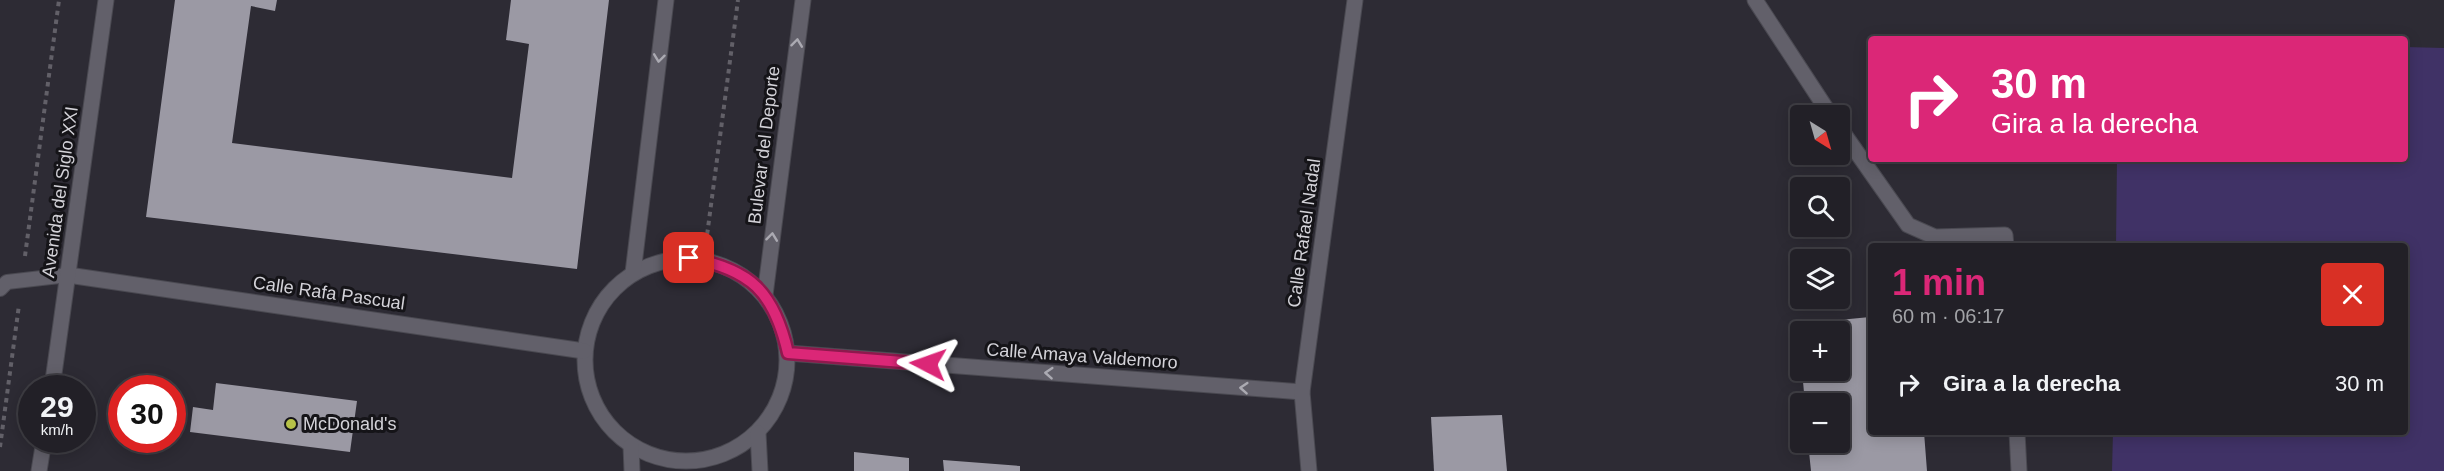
<!DOCTYPE html>
<html lang="es">
<head>
<meta charset="utf-8">
<style>
  :root { --surface:#222027; --page:#2a282f; --text:#f1f3f6; --muted:#a2a3a7; --line:#3f3e44; --accent:#db2777 }
  body { margin:0; font-family:Helvetica,sans-serif; background:var(--page); color:var(--text); height:100vh; display:flex; flex-direction:column; font-size:22px; white-space:nowrap }
  * { box-sizing:border-box; margin:0 }
  p { font-size:20px; color:var(--muted) }
  .icon { flex:none; width:33px; height:33px; fill:none; stroke:currentColor; stroke-width:2; stroke-linecap:round; stroke-linejoin:round }
  .map { position:relative; flex:1; overflow:hidden }
  .sheet { position:absolute; left:1868px; top:243px; width:540px; height:192px; display:flex; flex-direction:column; background:var(--surface); border-radius:6px; box-shadow:0 3px 15px #0003,0 0 0 2px var(--line) }
  .sheet>* { flex:none }
  .guide { position:absolute; left:1868px; top:36px; width:540px; height:126px; border-radius:6px; box-shadow:0 3px 15px #0003,0 0 0 2px var(--line); background:#db2777; color:#fff; overflow:hidden }
  .needle { width:39px; rotate:143deg }
  .controls { position:absolute; left:1790px; top:105px; display:grid; gap:12px }
  .controls a { display:grid; place-items:center; width:60px; height:60px; border-radius:6px; background:var(--surface); box-shadow:0 3px 15px #0003,0 0 0 2px var(--line); font-size:30px }
  .speed { position:absolute; left:18px; top:375px; display:flex; gap:12px; font-size:30px; font-weight:700; text-align:center }
  .speed>* { display:grid; place-content:center; width:78px; height:78px; border-radius:50%; background:var(--surface); box-shadow:0 3px 15px #0003,0 0 0 2px var(--line); line-height:1 }
  .speed small { font-size:15px; font-weight:400 }
  .speed .limit { border:9px solid #d22; background:#fff; color:#111 }
  .pin { position:absolute; display:grid; place-items:center; width:51px; height:51px; color:#fff; margin:-26px; border-radius:12px; box-shadow:0 3px 9px #0006 }
  .me { position:absolute; width:66px; margin:-33px; rotate:274deg; stroke-linejoin:round; filter:drop-shadow(0 0 4px #0008) }
  .turn { display:flex; align-items:center; gap:21px; height:126px; padding:0 24px; font-size:27px }
  .turn .icon { width:78px; height:78px; stroke-width:2.5 }
  .turn b { display:block; font-size:42px; line-height:51px }
  .round { display:grid; place-items:center; flex:none; width:63px; height:63px; border-radius:6px; background:var(--page) }
  .summary { display:flex; align-items:center; justify-content:space-between; height:102px; padding:0 24px }
  h1 { font-size:36px; font-weight:700; line-height:45px; color:var(--accent) }
  ul { padding:0; list-style:none }
  li { display:flex; align-items:center; gap:18px; height:78px; padding:0 24px }
  li div { flex:1 }
  li b { display:block; font-size:22px }
  li em { font-style:normal }
  .map>svg:first-child { display:block }
  .green { fill:#403266 }
  .building { fill:#9b99a4 }
  .lines { fill:none; stroke-linecap:round; stroke-linejoin:round }
  .lane-casing { stroke:#4a4951; stroke-width:16 }
  .street-casing { stroke:#4a4951; stroke-width:17 }
  .path { stroke:#626068; stroke-width:4; stroke-dasharray:4.5 4.5; stroke-linecap:butt }
  .lane { stroke:#62606a; stroke-width:14 }
  .street { stroke:#62606a; stroke-width:15 }
  .oneway { stroke:#abaab2 }
  .route-casing { stroke:#8e194d; stroke-width:15 }
  .route { stroke:#db2777; stroke-width:10 }
  .poi-dot { fill:#b6c148; stroke:#151418; stroke-width:2 }
  .labels { text-anchor:middle; dominant-baseline:central; stroke-width:6; stroke-linejoin:round; paint-order:stroke }
  .street-label { font-size:18px; fill:#d3d2d8; stroke:#151418 }
  .poi-label { font-size:18px; fill:#d3d2d8; stroke:#151418; text-anchor:start }
</style>
</head>
<body>
<div class="map">
<svg width="2444" height="471" viewBox="0 0 2444 471">
  <rect width="100%" height="100%" fill="#2d2b34"/>
  <path class="green" d="M2405 47 2444 48V471H2112L2113 432H2404V246H2116L2117 159H2404Z"/>
  <g class="building">
    <path d="M175 0H277L275 11 251 6 232 143 512 178 529 44 506 40 511 0H609L577 269 146 217Z"/>
    <path d="M1870 317V432H1924L1927 471H1811L1808 442H1839V404H1805L1802 370H1839V332H1799L1798 324Z"/>
    <path d="M216 383 357 401 350 452 190 432 193 407 213 410Z"/>
    <path d="M1502 415 1507 471H1434L1431 417Z"/>
    <path d="M854 452 909 458V471H854Z"/>
    <path d="M943 460 1020 466V471H944Z"/>
  </g>
  <g class="lines">
    <g class="lane-casing">
      <path id="lane" d="M0 289 7 282 68 275"/>
    </g>
    <g class="street-casing">
      <g id="street">
        <path d="M1755 0 1831 116"/>
        <path d="M1839 127 1908 225 1935 237 2005 235 2006 246"/>
        <circle cx="686" cy="360" r="101"/>
        <path d="M633 273 666 0"/>
        <path d="M68 275 584 351"/>
        <path d="M765 295 803 0"/>
        <path d="M788 353 1302 392"/>
        <path d="M52 388 106 0"/>
        <path d="M2017 432 2019 471"/>
        <path d="M758 433 760 471"/>
        <path d="M631 446 632 471"/>
        <path d="M39 471 44 440"/>
        <path d="M1309 471 1302 392 1355 0"/>
      </g>
    </g>
    <g class="path">
      <path d="M706 243 738 0"/>
      <path d="M25 256 59 0"/>
      <path d="M0 447 19 305"/>
      <path d="M696 462 697 471"/>
    </g>
    <use href="#lane" class="lane"/>
    <use href="#street" class="street"/>
  </g>
  <defs><path id="oneway-chevron" d="M-2-3.5L2.5 0L-2 3.5" fill="none" stroke-width="1.6" stroke-linecap="round" stroke-linejoin="round" transform="scale(1.5)"/></defs>
  <g class="oneway">
    <use href="#oneway-chevron" transform="translate(797 43) rotate(-83)"/>
    <use href="#oneway-chevron" transform="translate(659 58) rotate(97)"/>
    <use href="#oneway-chevron" transform="translate(772 237) rotate(-83)"/>
    <use href="#oneway-chevron" transform="translate(1049 373) rotate(-176)"/>
    <use href="#oneway-chevron" transform="translate(1244 388) rotate(-176)"/>
  </g>
  <g class="lines">
    <g class="route-casing">
      <path id="route" d="M689 258C751 269 774 292 788 353L928 364"/>
    </g>
    <use href="#route" class="route"/>
  </g>
  <circle class="poi-dot" cx="291" cy="424" r="6"/>
  <g class="labels">
    <g class="street-label">
      <text transform="translate(764 145) rotate(-83)">Bulevar del Deporte</text>
      <text transform="translate(60 192) rotate(-82)">Avenida del Siglo XXI</text>
      <text transform="translate(1304 233) rotate(-82)">Calle Rafael Nadal</text>
      <text transform="translate(329 293) rotate(8)">Calle Rafa Pascual</text>
      <text transform="translate(1082 356) rotate(4)">Calle Amaya Valdemoro</text>
    </g>
    <g class="poi-label">
      <text x="303" y="424">McDonald's</text>
    </g>
  </g>
</svg>
<div class="controls">
<a><svg class="needle" viewBox="-14 -14 28 28"><path d="M0-13l5 13h-10z" fill="#e53935"/><path d="M0 13l5-13h-10z" fill="#a2a3a7"/></svg></a>
<a><svg class="icon" aria-label="search" viewBox="0 0 24 24"><circle cx="10" cy="10" r="6"/><path d="M15 15l6 6"/></svg></a>
<a><svg class="icon" aria-label="layers" viewBox="0 0 24 24"><path d="M12 4l9 5-9 5-9-5zM3 14l9 5 9-5"/></svg></a>
<a>+</a>
<a>−</a>
</div>
<div class="speed"><div>29<small>km/h</small></div><div class="limit">30</div></div>
<div class="pin" style="left:689px;top:258px;background:#d93025"><svg class="icon" aria-label="arrive" viewBox="0 0 24 24"><path d="M6 21V4h12l-3 4 3 4H6"/></svg></div>
<svg class="me" style="left:928px;top:364px" viewBox="-20 -20 40 40"><path d="M0-17L14 15 0 8-14 15z" fill="#db2777" stroke="#fff" stroke-width="4"/></svg>
<div class="guide">
<div class="turn"><svg class="icon" aria-label="right" viewBox="0 0 24 24"><path d="M7 20v-9h11M14 6l5 5-5 5"/></svg><div><b>30 m</b>Gira a la derecha</div></div>
</div>
<section class="sheet">
<div class="summary"><div><h1>1 min</h1><p>60 m · 06:17</p></div><a class="round" style="background:#d93025;color:#fff"><svg class="icon" aria-label="close" viewBox="0 0 24 24"><path d="M6 6l12 12M18 6L6 18"/></svg></a></div>
<ul>
<li><svg class="icon" aria-label="right" viewBox="0 0 24 24"><path d="M7 20v-9h11M14 6l5 5-5 5"/></svg><div><b>Gira a la derecha</b></div><em>30 m</em></li>
</ul>
</section>
</div>
</body>
</html>
